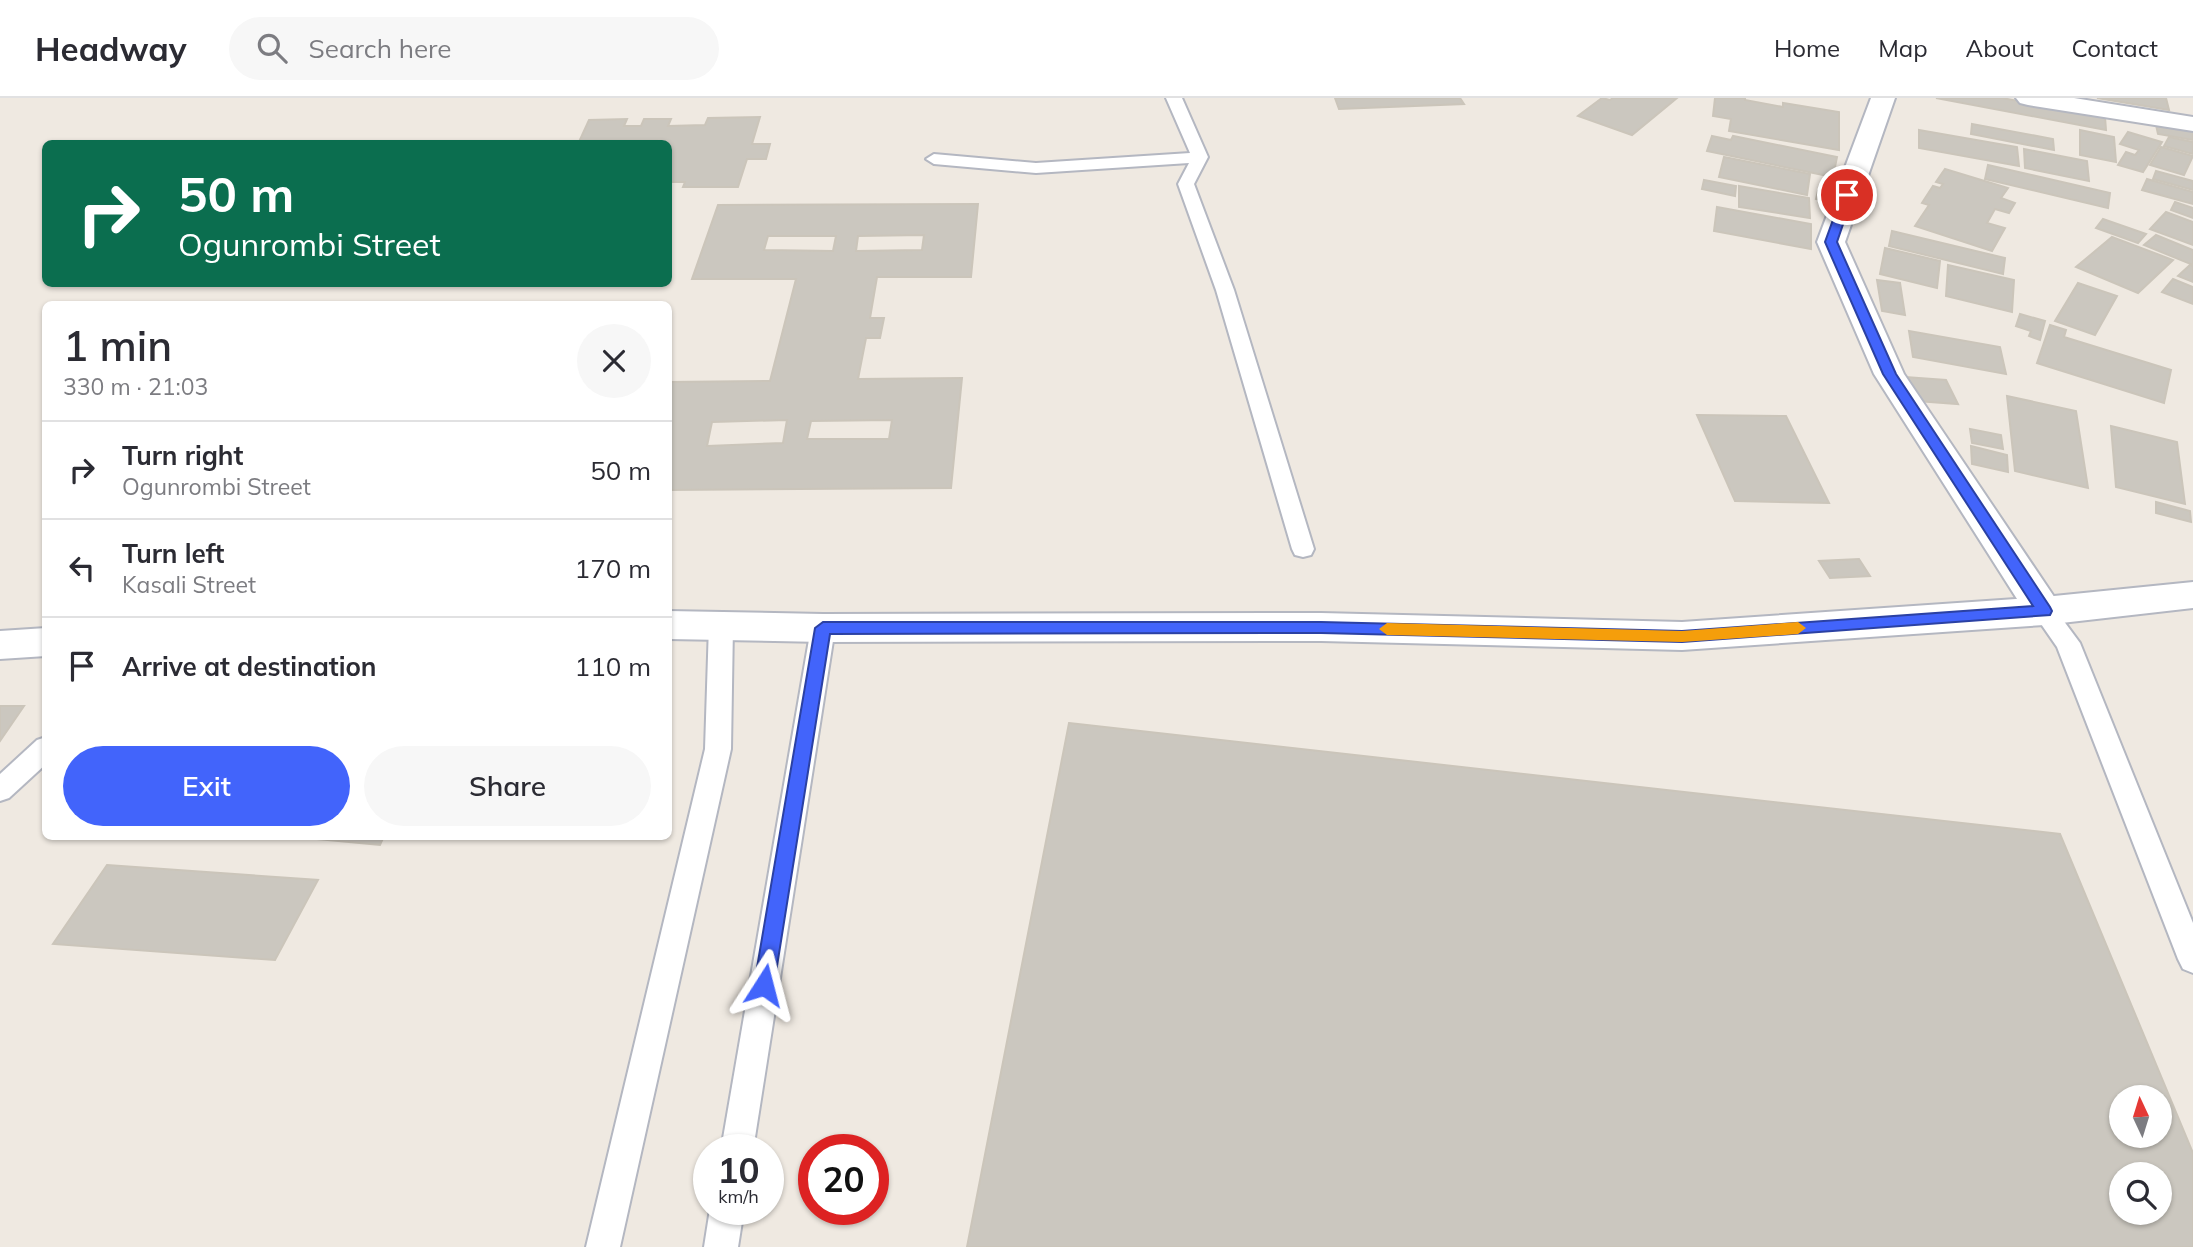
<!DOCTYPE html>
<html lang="en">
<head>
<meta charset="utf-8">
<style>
  :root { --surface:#fff; --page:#f7f7f7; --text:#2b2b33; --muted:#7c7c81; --line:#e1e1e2; --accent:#4264fb }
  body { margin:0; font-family:Mulish,sans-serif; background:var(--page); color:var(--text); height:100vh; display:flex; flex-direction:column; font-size:26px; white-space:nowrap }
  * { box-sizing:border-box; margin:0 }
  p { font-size:23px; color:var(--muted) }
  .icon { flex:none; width:38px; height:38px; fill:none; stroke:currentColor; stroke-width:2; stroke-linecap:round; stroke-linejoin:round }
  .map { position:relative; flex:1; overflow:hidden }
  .side { position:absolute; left:42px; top:203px; width:630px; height:539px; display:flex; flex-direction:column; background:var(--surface); border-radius:10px; box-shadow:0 2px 5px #0004 }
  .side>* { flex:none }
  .hud { position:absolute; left:42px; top:42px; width:630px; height:147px; border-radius:10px; box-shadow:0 2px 5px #0004; background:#0b6e4f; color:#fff; overflow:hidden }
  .needle { width:46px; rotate:356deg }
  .tools { position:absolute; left:2109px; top:987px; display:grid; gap:14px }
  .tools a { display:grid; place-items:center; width:63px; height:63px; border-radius:50%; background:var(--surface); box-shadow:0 2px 5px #0004; font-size:35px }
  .speed { position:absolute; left:693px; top:1036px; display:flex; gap:14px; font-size:35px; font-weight:700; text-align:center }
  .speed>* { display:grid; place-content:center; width:91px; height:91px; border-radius:50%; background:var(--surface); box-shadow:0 2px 5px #0004; line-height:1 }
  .speed small { font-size:18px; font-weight:400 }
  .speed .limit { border:10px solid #d22; background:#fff; color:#111 }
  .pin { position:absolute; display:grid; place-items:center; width:60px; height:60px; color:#fff; margin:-30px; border:4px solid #fff; border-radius:50%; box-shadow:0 2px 7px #0007 }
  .me { position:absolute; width:77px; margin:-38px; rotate:9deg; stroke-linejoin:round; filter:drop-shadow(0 0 5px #0008) }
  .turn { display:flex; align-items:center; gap:24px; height:147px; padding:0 21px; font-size:32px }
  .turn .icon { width:91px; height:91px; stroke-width:2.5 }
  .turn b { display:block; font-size:49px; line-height:60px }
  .round { display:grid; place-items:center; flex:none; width:74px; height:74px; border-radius:37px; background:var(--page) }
  .head { display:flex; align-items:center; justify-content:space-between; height:119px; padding:0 21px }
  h1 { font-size:42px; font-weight:600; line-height:52px }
  .primary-button { display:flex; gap:14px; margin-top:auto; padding:14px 21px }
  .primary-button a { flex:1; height:80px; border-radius:42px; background:var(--accent); color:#fff; font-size:28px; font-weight:600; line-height:80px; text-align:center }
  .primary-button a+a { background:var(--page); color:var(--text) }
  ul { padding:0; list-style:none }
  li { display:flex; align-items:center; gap:21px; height:98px; padding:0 21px; border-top:2px solid var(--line) }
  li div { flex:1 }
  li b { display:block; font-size:26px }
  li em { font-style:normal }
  header { display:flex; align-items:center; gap:42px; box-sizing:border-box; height:98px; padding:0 35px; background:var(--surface); border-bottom:2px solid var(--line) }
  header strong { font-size:33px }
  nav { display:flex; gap:38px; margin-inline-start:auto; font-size:24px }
  .search { width:490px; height:63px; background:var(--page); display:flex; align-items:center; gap:18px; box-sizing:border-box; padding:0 24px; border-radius:38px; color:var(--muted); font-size:26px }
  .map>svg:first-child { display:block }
  .building { fill:#cbc7bf; stroke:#cbc5ba; stroke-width:2; fill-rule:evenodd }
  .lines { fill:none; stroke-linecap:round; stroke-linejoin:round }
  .lane-casing { stroke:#b4b7c1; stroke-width:4 }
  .street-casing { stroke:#b4b7c1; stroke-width:4 }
  .secondary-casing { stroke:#b4b7c1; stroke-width:4 }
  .lane { fill:#fff; fill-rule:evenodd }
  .street { fill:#fff; fill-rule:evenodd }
  .secondary { fill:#fff; fill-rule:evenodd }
  .route { fill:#4264fb; stroke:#2b41a3; stroke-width:2 }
  .slow { fill:#f59e0b }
</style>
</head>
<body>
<header>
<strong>Headway</strong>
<div class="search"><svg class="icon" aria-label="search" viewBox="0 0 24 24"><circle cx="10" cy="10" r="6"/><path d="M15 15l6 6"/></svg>Search here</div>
<nav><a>Home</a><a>Map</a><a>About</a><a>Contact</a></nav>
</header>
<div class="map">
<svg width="2193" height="1149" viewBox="0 0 2193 1149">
  <rect width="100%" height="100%" fill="#efe9e1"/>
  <g class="building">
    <path d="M1335 0H1460L1464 6 1339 11Z"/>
    <path d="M1602 0 1610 2 1613 0H1677L1632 37 1578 18Z"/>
    <path d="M1715 0H1745V2L1783 9V5L1839 14V52L1729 33 1731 21 1713 18Z"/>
    <path d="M1936 0H2002L2105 19 2106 32Z"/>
    <path d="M2097 0H2166L2169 12Z"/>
    <path d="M760 19 752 46H770L766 61H747L738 89H683L685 84H668V46H578L589 22 627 21 624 28H641L644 21H671L668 28 705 27 708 20Z"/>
    <path d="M1972 26 2053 41 2054 52 1971 36Z"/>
    <path d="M2156 27 2193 33V42L2158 36Z"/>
    <path d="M1919 32 2017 49 2019 68 1919 50Z"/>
    <path d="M2080 32 2114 39 2116 64 2080 57Z"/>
    <path d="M2128 34 2162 44 2143 74 2118 67 2126 54 2135 57 2139 52 2120 46Z"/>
    <path d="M1712 38 1731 42 1733 38 1837 59 1833 79 1707 53Z"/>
    <path d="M2169 39 2193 44V56L2164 48Z"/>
    <path d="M2161 49 2193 58 2184 77 2150 67Z"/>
    <path d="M2024 51 2087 63 2089 83 2025 70Z"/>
    <path d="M1724 59 1810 76 1807 97 1719 79Z"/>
    <path d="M1988 67 2110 95 2108 110 1985 81Z"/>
    <path d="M1945 71 2008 90 2001 100 2015 105 2009 115 1995 111 1987 125 2005 130 1992 153 1915 128 1929 107 1922 105 1933 88 1940 90 1943 86 1936 84Z"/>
    <path d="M2156 73 2193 83V92L2153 81Z"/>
    <path d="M2147 81 2193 94V106L2142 92Z"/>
    <path d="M1704 82 1736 88 1735 98 1702 91Z"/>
    <path d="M1739 88 1809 100 1810 120 1739 109Z"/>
    <path d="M1818 93 1837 98 1836 105 1816 101Z"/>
    <path d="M2175 104 2193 110V120L2171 112Z"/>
    <path d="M978 106 971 179H877L870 220H884L880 240H866L858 281 962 280 951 390 668 392V284L770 283 796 181H692L718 107ZM924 137 922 152 856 153 858 138ZM768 138H836L833 153 764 152ZM787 322 783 345 707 348 712 324ZM892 322 889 341H807L811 323Z"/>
    <path d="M1717 109 1811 126V151L1714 133Z"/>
    <path d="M2166 114 2193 124V147L2150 131Z"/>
    <path d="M2103 121 2146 136 2138 145 2096 130Z"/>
    <path d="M1892 133 2005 160 2003 176 1889 148Z"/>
    <path d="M2156 137 2193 152V167L2144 147Z"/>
    <path d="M2112 139 2173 162 2138 195 2076 169Z"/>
    <path d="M1885 150 1940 163 1937 190 1880 176Z"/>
    <path d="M1948 167 2014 182 2012 214 1946 198Z"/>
    <path d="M2190 167 2193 168V184L2178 178Z"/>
    <path d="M2173 181 2193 189V206L2162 194Z"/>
    <path d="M1877 182 1900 185 1905 217 1882 213Z"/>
    <path d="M2078 185 2117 198 2095 237 2055 223Z"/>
    <path d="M2020 216 2045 223 2040 242 2029 238 2031 233 2016 228Z"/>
    <path d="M2050 227 2066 232 2064 239 2171 272 2164 305 2037 265Z"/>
    <path d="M1909 233 2000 249 2006 276 1913 259Z"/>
    <path d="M1905 279 1946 282 1958 306 1917 303Z"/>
    <path d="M2007 298 2076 313 2088 390 2015 373Z"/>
    <path d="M1697 317 1786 318 1829 405 1735 403Z"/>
    <path d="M2111 328 2177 344 2185 406 2116 389Z"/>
    <path d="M1970 331 2001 337 2003 351 1972 345Z"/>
    <path d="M1971 348 2007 357 2008 374 1972 366Z"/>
    <path d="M2156 404 2190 413 2191 424 2156 415Z"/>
    <path d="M1859 461 1870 478 1830 480 1819 463Z"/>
    <path d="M0 608H24L0 643Z"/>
    <path d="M1069 625 2060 736 2193 1055V1149H967ZM2121 999H2160V1038H2121ZM2121 1076H2160V1115H2121Z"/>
    <path d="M285 738H384L380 747Z"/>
    <path d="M107 767 318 782 275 862 53 846Z"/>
  </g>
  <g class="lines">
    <g class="lane-casing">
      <g id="lane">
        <path d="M1166 0H1182L1208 59 1194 86 1234 192 1314 451 1311 457 1303 459 1295 457 1292 451 1216 192 1178 86 1189 65 1036 75 934 66 926 61 934 56 1036 65 1190 55Z"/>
        <path d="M2044 504 2052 507 2080 545 2193 825V875L2183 871 2178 861 2057 549 2032 513 2036 507Z"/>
        <path d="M721 518 729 521 733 527 731 651 620 1149H586L705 651 709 527 713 521Z"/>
        <path d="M823 521 831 524 835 530 753 1052H721L811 530 815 524Z"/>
        <path d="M46 639V666L9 700 0 703V676L37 642Z"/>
        <path d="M710 1111H744L738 1149H704Z"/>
      </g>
    </g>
    <g class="street-casing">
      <g id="street">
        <path d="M1871 0H1895L1845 144 1904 276 2057 503 2062 513 2057 523 2044 527 2031 523 1874 276 1817 144Z"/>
        <path d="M2016 0H2074L2193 19V33L2028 7 2020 5Z"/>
      </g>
    </g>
    <g class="secondary-casing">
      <g id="secondary">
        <path d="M2193 484V510L2044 527 1682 552 1321 543 823 544 668 541V513L823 516 1321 515 1682 524 2044 499Z"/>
        <path d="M46 530V558L0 561V533Z"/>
      </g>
    </g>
    <use href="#lane" class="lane"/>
    <use href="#street" class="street"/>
    <use href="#secondary" class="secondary"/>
  </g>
  <path class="route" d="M1847 94 1853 97 1837 144 1896 276 2050 509 2052 513 2050 517 1682 544 1321 535 830 536 774 887 771 893 764 896 757 893 754 887 815 530 823 524H1321L1682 533 2033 508 1883 276 1825 144 1842 97Z"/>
  <path class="slow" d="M1798 524 1806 530 1798 536 1682 544 1387 537 1379 531 1387 525 1682 533Z"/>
</svg>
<div class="tools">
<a><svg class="needle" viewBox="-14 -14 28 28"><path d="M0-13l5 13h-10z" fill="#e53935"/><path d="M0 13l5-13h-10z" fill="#7c7c81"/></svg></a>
<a><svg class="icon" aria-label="search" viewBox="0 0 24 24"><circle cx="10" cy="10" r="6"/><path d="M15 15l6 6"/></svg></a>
</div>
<div class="speed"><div>10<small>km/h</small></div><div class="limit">20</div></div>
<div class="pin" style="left:1847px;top:97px;background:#d93025"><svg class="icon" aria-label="arrive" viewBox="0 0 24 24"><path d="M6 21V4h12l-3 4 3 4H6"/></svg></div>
<svg class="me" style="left:764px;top:887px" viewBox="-20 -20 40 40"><path d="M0-17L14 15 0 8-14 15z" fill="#4264fb" stroke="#fff" stroke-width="4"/></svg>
<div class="hud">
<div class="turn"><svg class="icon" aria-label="right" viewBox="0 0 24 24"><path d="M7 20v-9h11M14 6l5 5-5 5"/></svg><div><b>50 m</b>Ogunrombi Street</div></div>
</div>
<section class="side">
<div class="head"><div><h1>1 min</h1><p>330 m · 21:03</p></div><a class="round"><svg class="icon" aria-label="close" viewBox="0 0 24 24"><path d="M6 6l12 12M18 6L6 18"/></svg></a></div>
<ul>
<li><svg class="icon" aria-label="right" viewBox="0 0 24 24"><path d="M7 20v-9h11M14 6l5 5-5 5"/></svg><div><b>Turn right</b><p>Ogunrombi Street</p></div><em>50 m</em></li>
<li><svg class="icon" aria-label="left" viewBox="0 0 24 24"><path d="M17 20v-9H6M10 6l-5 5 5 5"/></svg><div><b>Turn left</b><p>Kasali Street</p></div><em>170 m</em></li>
<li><svg class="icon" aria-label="arrive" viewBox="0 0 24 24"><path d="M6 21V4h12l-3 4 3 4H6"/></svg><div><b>Arrive at destination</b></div><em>110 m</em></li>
</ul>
<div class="primary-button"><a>Exit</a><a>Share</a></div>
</section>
</div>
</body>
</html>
